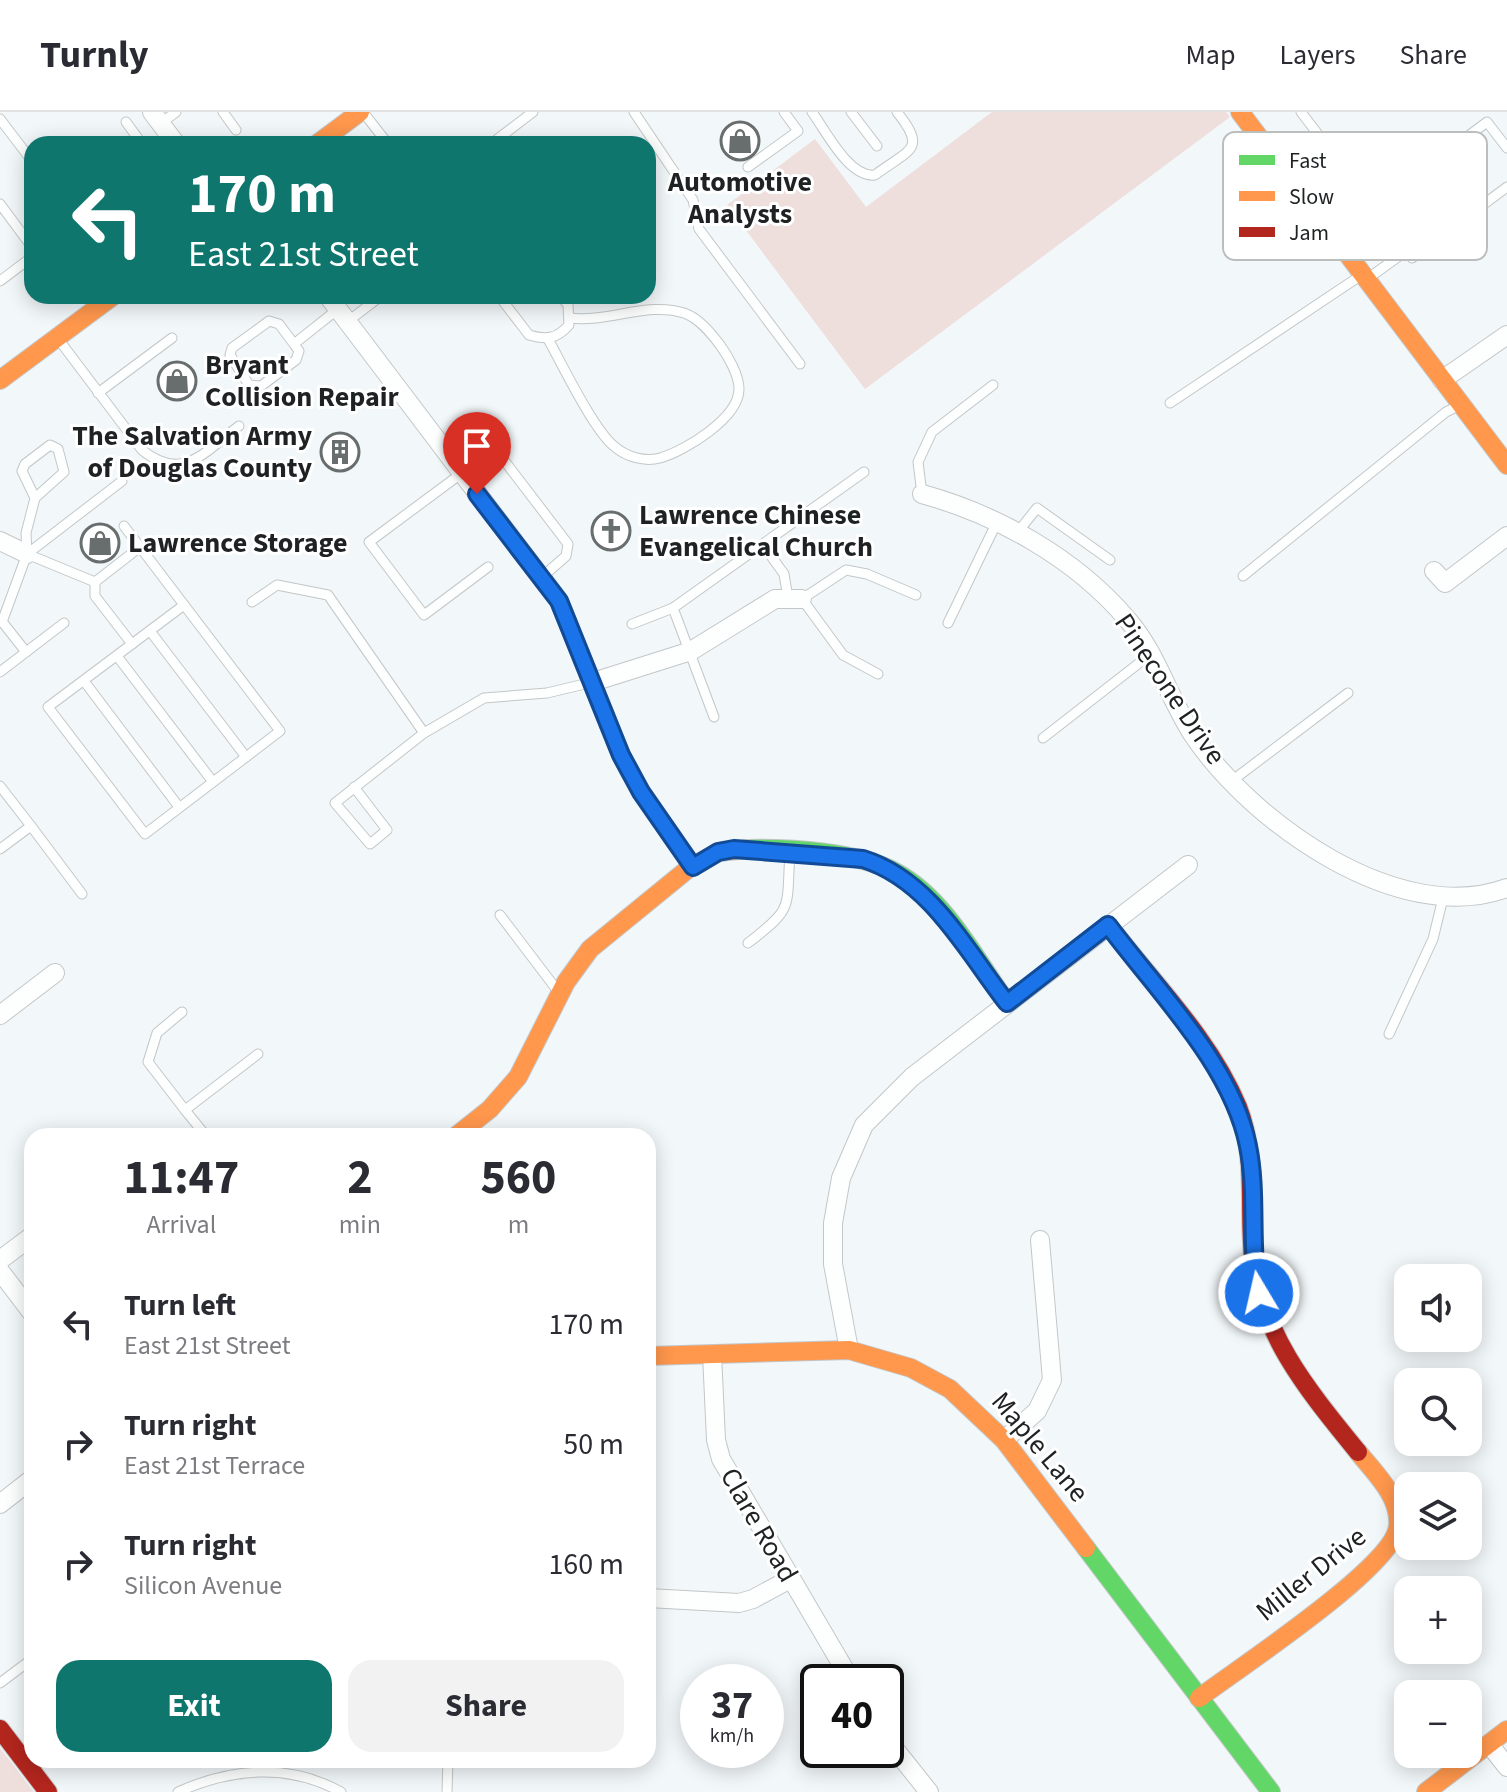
<!DOCTYPE html>
<html lang="en">
<head>
<meta charset="utf-8">
<style>
  :root { --surface:#fff; --page:#f2f2f3; --text:#2b2b33; --muted:#7c7c81; --line:#e1e1e2; --accent:#0f766e }
  body { margin:0; font-family:"Source Sans 3",sans-serif; background:var(--page); color:var(--text); height:100vh; display:flex; flex-direction:column; font-size:30px; white-space:nowrap }
  * { box-sizing:border-box; margin:0 }
  p { font-size:26px; color:var(--muted) }
  .icon { flex:none; width:44px; height:44px; fill:none; stroke:currentColor; stroke-width:2; stroke-linecap:round; stroke-linejoin:round }
  .map { position:relative; flex:1; overflow:hidden }
  .drawer { position:absolute; left:24px; top:1016px; width:632px; height:640px; display:flex; flex-direction:column; background:var(--surface); border-radius:24px; box-shadow:0 4px 20px #0003 }
  .drawer>* { flex:none }
  .top-card { position:absolute; left:24px; top:24px; width:632px; height:168px; border-radius:24px; box-shadow:0 4px 20px #0003; background:#0f766e; color:#fff; overflow:hidden }
  .buttons { position:absolute; left:1394px; top:1152px; display:grid; gap:16px }
  .buttons a { display:grid; place-items:center; width:88px; height:88px; border-radius:16px; background:var(--surface); box-shadow:0 4px 20px #0003; font-size:40px }
  .speed { position:absolute; left:680px; top:1552px; display:flex; gap:16px; font-size:40px; font-weight:700; text-align:center }
  .speed>* { display:grid; place-content:center; width:104px; height:104px; border-radius:50%; background:var(--surface); box-shadow:0 4px 20px #0003; line-height:1 }
  .speed small { font-size:20px; font-weight:400 }
  .speed .limit { border:4px solid #111; border-radius:12px; background:#fff; color:#111 }
  .pin { position:absolute; display:grid; place-items:center; width:68px; height:68px; color:#fff; margin:-82px -34px; border-radius:50% 50% 50% 0; rotate:-45deg; box-shadow:0 0 8px #0007 }
  .pin .icon { rotate:45deg }
  .me { position:absolute; width:88px; margin:-44px; rotate:351deg; stroke-linejoin:round; filter:drop-shadow(0 0 6px #0008) }
  .turn { display:flex; align-items:center; gap:28px; height:168px; padding:0 32px; font-size:36px }
  .turn .icon { width:104px; height:104px; stroke-width:2.5 }
  .turn b { display:block; font-size:56px; line-height:68px }
  .eta { display:flex; justify-content:space-evenly; align-items:center; height:136px; text-align:center }
  .eta b { font-size:48px; font-weight:700; line-height:56px }
  .primary-button { display:flex; gap:16px; margin-top:auto; padding:16px 32px }
  .primary-button a { flex:1; height:92px; border-radius:24px; background:var(--accent); color:#fff; font-size:32px; font-weight:700; line-height:92px; text-align:center }
  .primary-button a+a { background:var(--page); color:var(--text) }
  ul { padding:0; list-style:none }
  li { display:flex; align-items:center; gap:24px; height:120px; padding:0 32px }
  li div { flex:1 }
  li b { display:block; font-size:30px }
  li em { font-style:normal }
  header { display:flex; align-items:center; gap:48px; box-sizing:border-box; height:112px; padding:0 40px; background:var(--surface); border-bottom:2px solid var(--line) }
  header strong { font-size:38px }
  nav { display:flex; gap:44px; margin-inline-start:auto; font-size:28px }
  .map>svg:first-child { display:block }
  .green { fill:#eededc }
  .lines { fill:none; stroke-linecap:round; stroke-linejoin:round }
  .lane-casing { stroke:#c3c7c8; stroke-width:11 }
  .street-casing { stroke:#c3c7c8; stroke-width:20 }
  .fast-casing { stroke:#c3c7c8; stroke-width:20 }
  .slow-casing { stroke:#c3c7c8; stroke-width:20 }
  .jam-casing { stroke:#c3c7c8; stroke-width:20 }
  .lane { stroke:#fdfefe; stroke-width:9 }
  .street { stroke:#fdfefe; stroke-width:18 }
  .fast { stroke:#63d668; stroke-width:18 }
  .slow { stroke:#ff974d; stroke-width:18 }
  .jam { stroke:#b3261e; stroke-width:18 }
  .route-casing { stroke:#114b97; stroke-width:20 }
  .route { stroke:#1a73e8; stroke-width:14 }
  .labels { text-anchor:middle; dominant-baseline:central; stroke-width:6; stroke-linejoin:round; paint-order:stroke }
  .poi-label { font-size:28px; font-weight:bold; fill:#1e2223; stroke:#fff; text-anchor:start }
  .street-label { font-size:28px; fill:#1e2223; stroke:#fff }
  .key { fill:#fff; stroke:#bcbdbd; stroke-width:2 }
  .key-label { font-size:22px; fill:#1e2223 }
</style>
</head>
<body>
<header>
<strong>Turnly</strong>
<nav><a>Map</a><a>Layers</a><a>Share</a></nav>
</header>
<div class="map">
<svg width="1507" height="1680" viewBox="0 0 1507 1680">
  <rect width="100%" height="100%" fill="#f2f7fa"/>
  <g class="green">
    <path d="M992 0H1226L1230 5 865 277 727 93 815 27 866 95Z"/>
    <path d="M0 1636 34 1680H0Z"/>
  </g>
  <g class="lines">
    <g class="lane-casing">
      <g id="lane">
        <path d="M223 0 236 18"/>
        <path d="M363 0 388 32"/>
        <path d="M634 0 693 88 699 117 800 252"/>
        <path d="M812 0C826 19 849 66 875 63 909 37 928 39 897 0"/>
        <path d="M851 0 877 34"/>
        <path d="M1301 0 1412 146 1507 75"/>
        <path d="M0 7 32 49"/>
        <path d="M126 10 142 32"/>
        <path d="M161 11 176 0"/>
        <path d="M491 32 533 0"/>
        <path d="M748 55 798 19 784 0"/>
        <path d="M0 92 32 135"/>
        <path d="M1373 95 1487 10 1507 36"/>
        <path d="M1370 165 1406 139"/>
        <path d="M0 169 32 145"/>
        <path d="M499 184 529 223C546 228 557 227 569 213L568 193 561 184"/>
        <path d="M347 210 381 184"/>
        <path d="M548 227C562 252 594 319 615 335 627 345 644 350 660 346 685 339 739 306 739 277 739 263 728 244 720 233 711 221 699 206 684 201 648 189 607 211 570 206"/>
        <path d="M59 228 142 338C183 371 204 340 239 314"/>
        <path d="M294 232 299 239 296 248 261 274 249 273 230 243 232 236 269 209 279 212 294 232 338 197"/>
        <path d="M98 281 172 226"/>
        <path d="M1170 291 1360 164"/>
        <path d="M445 339 470 323 487 326 568 432 566 444 541 466"/>
        <path d="M462 361 369 430 424 503 488 455"/>
        <path d="M922 382 918 350 932 320 993 273"/>
        <path d="M124 414 140 435"/>
        <path d="M1017 421 1037 396 1110 448"/>
        <path d="M763 433 784 462 788 486"/>
        <path d="M27 442 95 470 140 435 280 619 145 722 48 595 132 532 95 484V470"/>
        <path d="M27 442 122 369"/>
        <path d="M1243 464 1446 300 1460 293"/>
        <path d="M252 490 277 473 328 483 424 621 484 586 547 581 593 570"/>
        <path d="M673 496 714 605"/>
        <path d="M0 507 26 540"/>
        <path d="M2 510 27 442 26 421 35 386 64 360 58 337 50 333 25 352 22 359 35 386"/>
        <path d="M948 511 997 410"/>
        <path d="M632 512 673 496 864 360"/>
        <path d="M150 519 246 645"/>
        <path d="M132 532 184 493"/>
        <path d="M117 544 213 670"/>
        <path d="M0 560 64 511"/>
        <path d="M878 562 843 543 802 487 846 458 867 462 916 483"/>
        <path d="M84 569 179 695"/>
        <path d="M1043 626 1152 541"/>
        <path d="M1233 668 1348 581"/>
        <path d="M0 674 31 714 0 737"/>
        <path d="M354 675 387 718 370 732 335 691 424 621"/>
        <path d="M31 714 82 782"/>
        <path d="M500 803 557 878"/>
        <path d="M748 831C795 795 786 797 790 741"/>
        <path d="M182 900 157 921 148 950 185 998"/>
        <path d="M1389 922 1433 827 1443 786"/>
        <path d="M206 1024 185 998 258 942"/>
        <path d="M0 1571 32 1547"/>
        <path d="M178 1680C231 1656 289 1651 341 1680"/>
        <path d="M447 1680 448 1648"/>
      </g>
    </g>
    <g class="street-casing">
      <g id="street">
        <path d="M152 0 176 32"/>
        <path d="M328 184 559 489 621 643 641 680 693 755"/>
        <path d="M1442 268 1507 223"/>
        <path d="M922 382C998 403 1075 446 1127 507 1157 541 1168 585 1193 623 1251 710 1399 816 1507 776"/>
        <path d="M0 429 27 442"/>
        <path d="M1434 459 1445 471 1507 424"/>
        <path d="M593 570 691 539 775 487H802"/>
        <path d="M0 903 55 861"/>
        <path d="M0 1148 32 1124"/>
        <path d="M0 1159 32 1201"/>
        <path d="M849 1238 833 1152V1111L841 1066 864 1013 912 965 1188 753"/>
        <path d="M712 1242 716 1328 721 1347 852 1570"/>
        <path d="M1004 1328 1037 1299 1052 1268 1040 1128"/>
        <path d="M0 1392 32 1367"/>
        <path d="M648 1486 739 1491 753 1487 790 1467"/>
        <path d="M886 1626 929 1680"/>
        <path d="M1489 1632 1507 1655"/>
      </g>
    </g>
    <g class="fast-casing">
      <g id="fast">
        <path d="M747 737C789 736 860 740 897 761 945 787 976 848 1007 891"/>
        <path d="M1086 1436 1271 1680"/>
      </g>
    </g>
    <g class="slow-casing">
      <g id="slow">
        <path d="M1240 0 1507 353"/>
        <path d="M317 32 360 0"/>
        <path d="M0 268 113 184"/>
        <path d="M456 1024 490 997 518 965 566 870 590 837 688 757 719 740 747 737"/>
        <path d="M648 1244 849 1238 911 1256 950 1277 1004 1328 1086 1436"/>
        <path d="M1199 1586C1237 1557 1394 1455 1398 1414 1401 1385 1374 1360 1358 1340"/>
        <path d="M1426 1680 1507 1618"/>
      </g>
    </g>
    <g class="jam-casing">
      <g id="jam">
        <path d="M1108 813C1153 871 1210 927 1238 995 1257 1043 1248 1095 1253 1145 1260 1222 1311 1282 1358 1340"/>
        <path d="M0 1617 48 1680"/>
      </g>
    </g>
    <use href="#lane" class="lane"/>
    <use href="#street" class="street"/>
    <use href="#fast" class="fast"/>
    <use href="#slow" class="slow"/>
    <use href="#jam" class="jam"/>
  </g>
  <g class="lines">
    <g class="route-casing">
      <path id="route" d="M477 382 559 489 621 643 641 680 693 755 718 740 734 737 863 747C930 768 966 838 1007 891L1108 813C1157 879 1232 953 1248 1034 1258 1083 1249 1132 1259 1181"/>
    </g>
    <use href="#route" class="route"/>
  </g>
  <defs>
    <g id="shop-ring" transform="scale(2)"><circle r="9.5" fill="#fff" stroke="#686d6e" stroke-width="1.5"/><path d="M-5-2.5h2.3a2.7 3.5 0 0 1 5.4 0H5L5.5 6h-11ZM-1.5-2.5h3a1.5 2.3 0 0 0-3 0Z" fill="#686d6e"/></g>
    <g id="building-ring" transform="scale(2)"><circle r="9.5" fill="#fff" stroke="#686d6e" stroke-width="1.5"/><path d="M-4-6H4V6H1V3H-1V6H-4ZM-2.5-4.3h1.7v1.8h-1.7ZM.8-4.3h1.7v1.8H.8ZM-2.5-1h1.7V.8h-1.7ZM.8-1h1.7V.8H.8Z" fill="#686d6e"/></g>
    <g id="church-ring" transform="scale(2)"><circle r="9.5" fill="#fff" stroke="#686d6e" stroke-width="1.5"/><path d="M-1.2-6h2.4v3.5h3.3v2.4h-3.3V6h-2.4V-.1h-3.3v-2.4h3.3Z" fill="#686d6e"/></g>
  </defs>
  <g fill-rule="evenodd">
    <use href="#shop-ring" x="740" y="29"/>
    <use href="#shop-ring" x="177" y="269"/>
    <use href="#building-ring" x="340" y="340"/>
    <use href="#church-ring" x="611" y="419"/>
    <use href="#shop-ring" x="100" y="431"/>
  </g>
  <g class="labels">
    <g class="poi-label">
      <text x="740" y="70" text-anchor="middle">Automotive<tspan x="740" dy="32">Analysts</tspan></text>
      <text x="205" y="253">Bryant<tspan x="205" dy="32">Collision Repair</tspan></text>
      <text x="312" y="324" text-anchor="end">The Salvation Army<tspan x="312" dy="32">of Douglas County</tspan></text>
      <text x="639" y="403">Lawrence Chinese<tspan x="639" dy="32">Evangelical Church</tspan></text>
      <text x="128" y="431">Lawrence Storage</text>
    </g>
    <g class="street-label">
      <text transform="translate(1170 577) rotate(56)">Pinecone Drive</text>
      <text transform="translate(1040 1335) rotate(50)">Maple Lane</text>
      <text transform="translate(759 1413) rotate(60)">Clare Road</text>
      <text transform="translate(1311 1462) rotate(-39)">Miller Drive</text>
    </g>
  </g>
  <rect x="1223" y="20" width="264" height="128" rx="12" class="key"/>
  <rect x="1239" y="43" width="36" height="10" fill="#63d668"/>
  <rect x="1239" y="79" width="36" height="10" fill="#ff974d"/>
  <rect x="1239" y="115" width="36" height="10" fill="#b3261e"/>
  <g class="key-label">
    <text x="1289" y="56">Fast</text>
    <text x="1289" y="92">Slow</text>
    <text x="1289" y="128">Jam</text>
  </g>
</svg>
<div class="buttons">
<a><svg class="icon" aria-label="sound" viewBox="0 0 24 24"><path d="M4 9h4l5-4v14l-5-4H4zM17 9q2 3 0 6"/></svg></a>
<a><svg class="icon" aria-label="search" viewBox="0 0 24 24"><circle cx="10" cy="10" r="6"/><path d="M15 15l6 6"/></svg></a>
<a><svg class="icon" aria-label="layers" viewBox="0 0 24 24"><path d="M12 4l9 5-9 5-9-5zM3 14l9 5 9-5"/></svg></a>
<a>+</a>
<a>−</a>
</div>
<div class="speed"><div>37<small>km/h</small></div><div class="limit">40</div></div>
<div class="pin" style="left:477px;top:382px;background:#d93025"><svg class="icon" aria-label="arrive" viewBox="0 0 24 24"><path d="M6 21V4h12l-3 4 3 4H6"/></svg></div>
<svg class="me" style="left:1259px;top:1181px" viewBox="-20 -20 40 40"><circle r="17" fill="#1a73e8" stroke="#fff" stroke-width="3"/><path d="M0-11L8 9 0 5-8 9z" fill="#fff"/></svg>
<div class="top-card">
<div class="turn"><svg class="icon" aria-label="left" viewBox="0 0 24 24"><path d="M17 20v-9H6M10 6l-5 5 5 5"/></svg><div><b>170 m</b>East 21st Street</div></div>
</div>
<section class="drawer">
<div class="eta">
<div><b>11:47</b><p>Arrival</p></div>
<div><b>2</b><p>min</p></div>
<div><b>560</b><p>m</p></div>
</div>
<ul>
<li><svg class="icon" aria-label="left" viewBox="0 0 24 24"><path d="M17 20v-9H6M10 6l-5 5 5 5"/></svg><div><b>Turn left</b><p>East 21st Street</p></div><em>170 m</em></li>
<li><svg class="icon" aria-label="right" viewBox="0 0 24 24"><path d="M7 20v-9h11M14 6l5 5-5 5"/></svg><div><b>Turn right</b><p>East 21st Terrace</p></div><em>50 m</em></li>
<li><svg class="icon" aria-label="right" viewBox="0 0 24 24"><path d="M7 20v-9h11M14 6l5 5-5 5"/></svg><div><b>Turn right</b><p>Silicon Avenue</p></div><em>160 m</em></li>
</ul>
<div class="primary-button"><a>Exit</a><a>Share</a></div>
</section>
</div>
</body>
</html>
